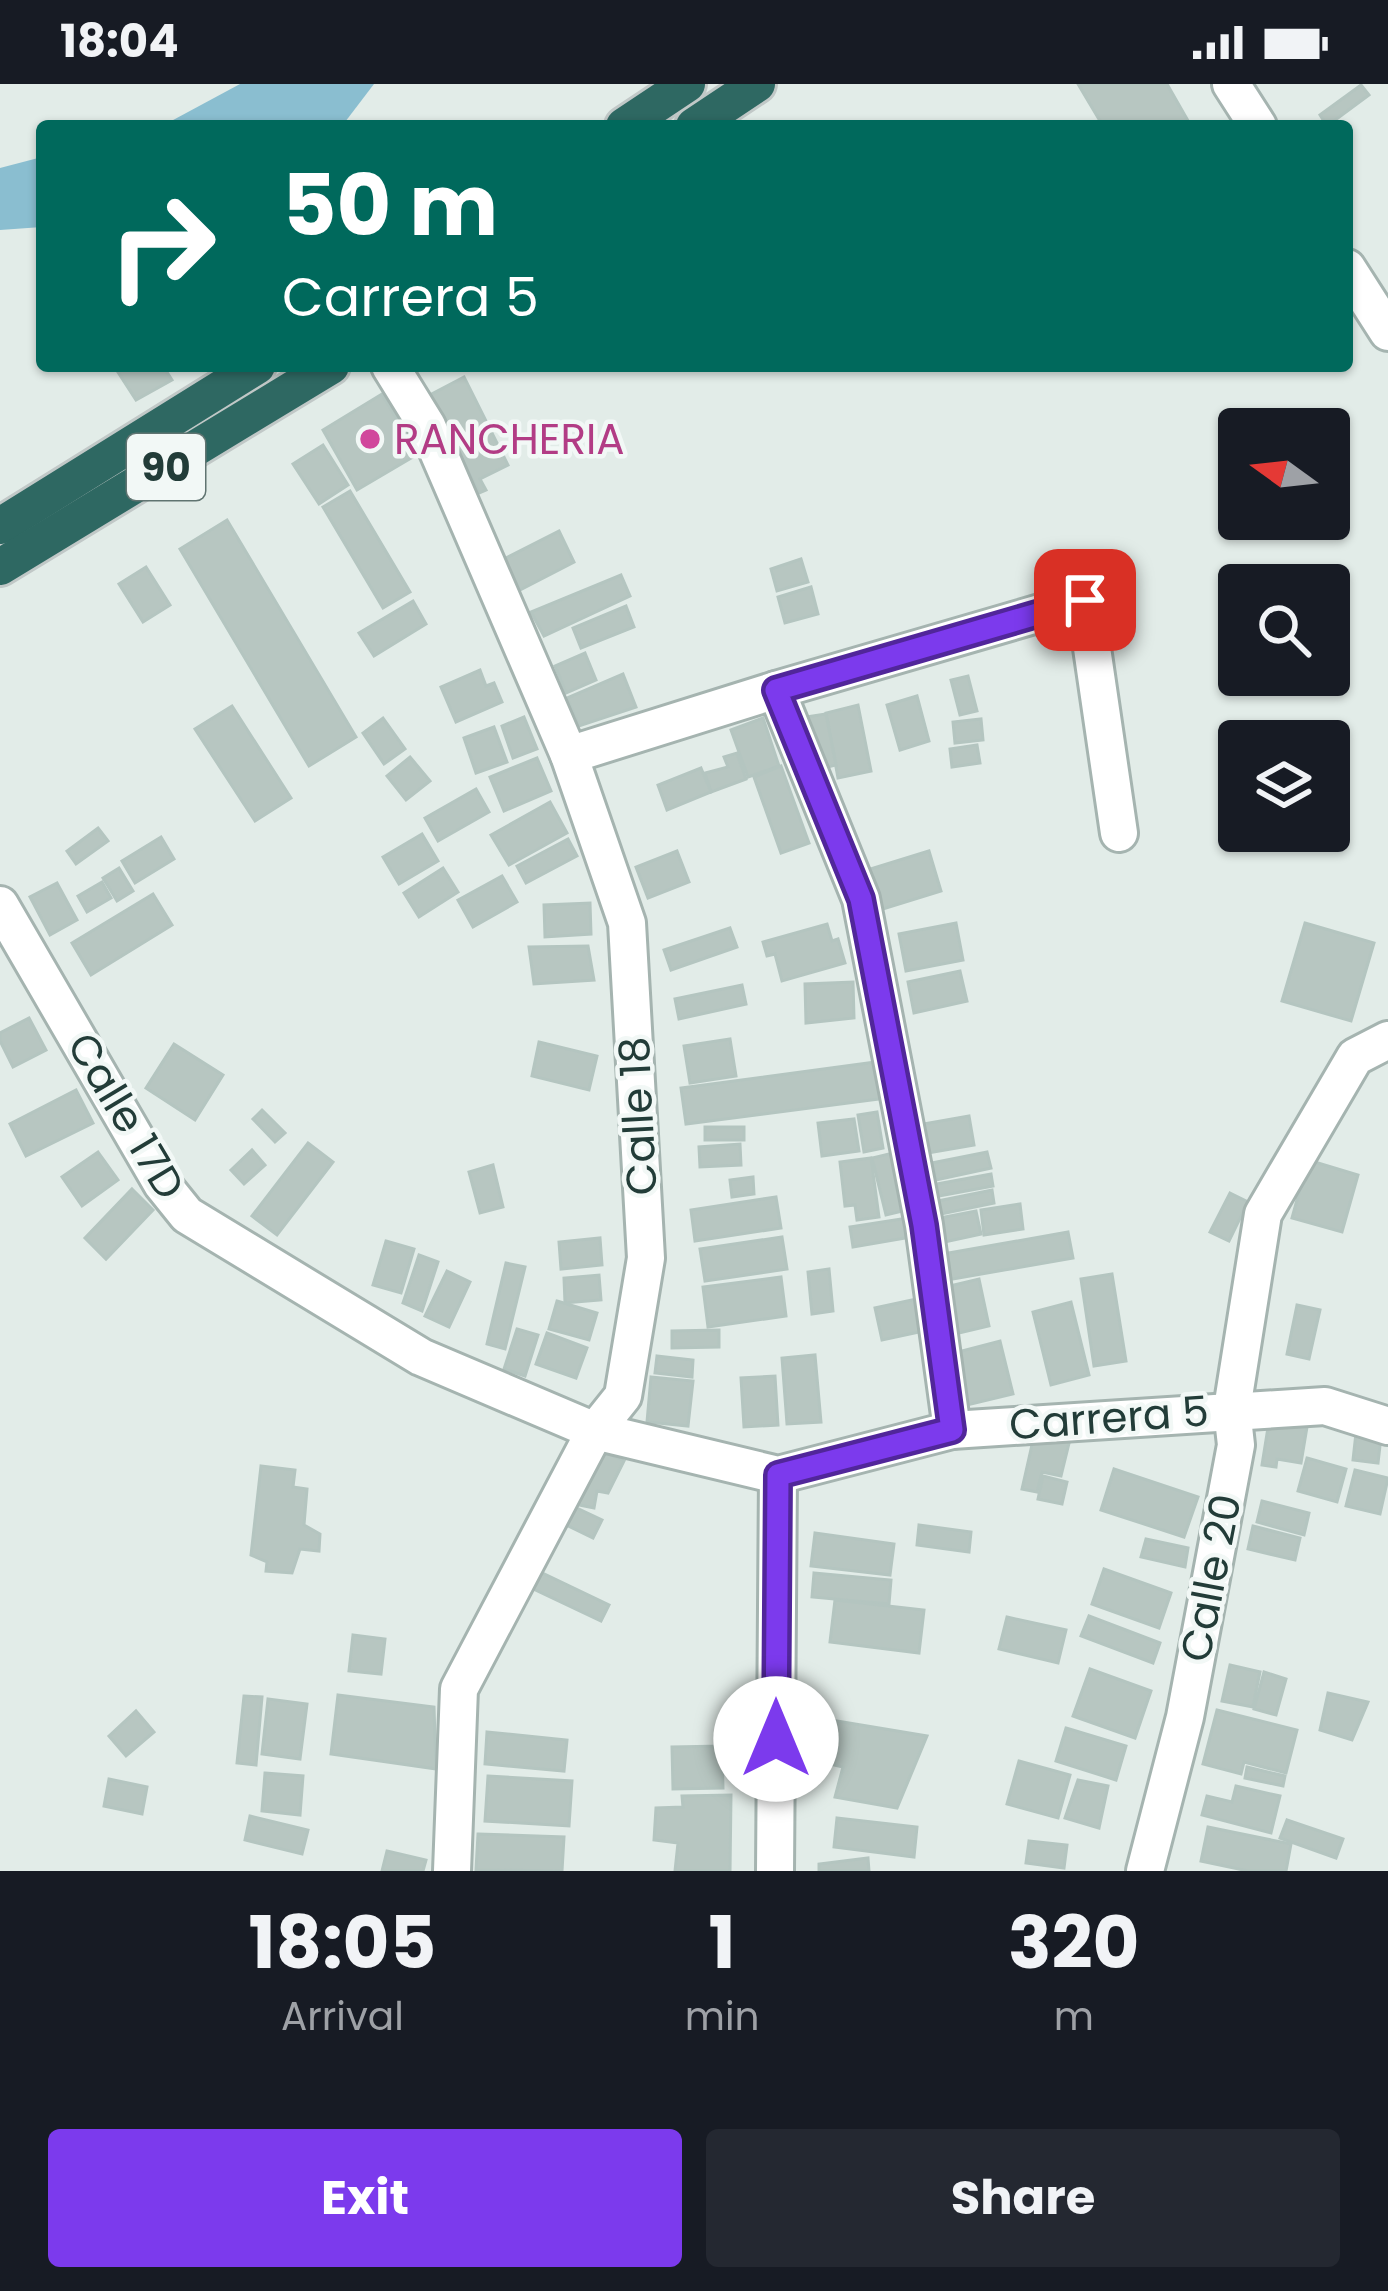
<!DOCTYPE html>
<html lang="en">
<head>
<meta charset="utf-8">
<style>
  :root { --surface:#171b24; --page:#242831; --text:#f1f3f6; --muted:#9ea1a6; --accent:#7c3aed }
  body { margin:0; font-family:Poppins,sans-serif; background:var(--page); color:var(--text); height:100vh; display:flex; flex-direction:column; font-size:45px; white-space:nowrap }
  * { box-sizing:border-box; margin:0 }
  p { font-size:39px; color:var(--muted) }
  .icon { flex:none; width:66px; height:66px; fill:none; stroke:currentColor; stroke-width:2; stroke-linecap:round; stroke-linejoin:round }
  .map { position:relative; height:1787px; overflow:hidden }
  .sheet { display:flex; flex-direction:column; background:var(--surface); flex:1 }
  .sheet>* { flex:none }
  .banner { position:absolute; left:36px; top:36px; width:1317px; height:252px; border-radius:12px; box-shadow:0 3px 9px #0004; background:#00695c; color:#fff; overflow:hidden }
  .needle { width:78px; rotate:285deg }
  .fabs { position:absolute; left:1218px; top:324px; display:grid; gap:24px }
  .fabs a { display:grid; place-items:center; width:132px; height:132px; border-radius:12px; background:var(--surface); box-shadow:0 3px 9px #0004; font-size:60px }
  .pin { position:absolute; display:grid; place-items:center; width:102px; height:102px; color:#fff; margin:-51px; border-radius:24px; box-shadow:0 6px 18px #0006 }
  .me { position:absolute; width:132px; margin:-66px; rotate:0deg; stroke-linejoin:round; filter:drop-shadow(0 0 9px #0008) }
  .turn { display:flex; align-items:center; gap:42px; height:252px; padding:0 48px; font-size:54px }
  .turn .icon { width:156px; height:156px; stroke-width:2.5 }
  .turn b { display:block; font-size:84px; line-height:102px }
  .eta { display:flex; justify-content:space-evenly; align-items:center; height:204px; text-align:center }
  .eta b { font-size:72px; font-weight:700; line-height:84px }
  .primary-button { display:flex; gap:24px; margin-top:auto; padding:24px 48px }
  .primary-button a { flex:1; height:138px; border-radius:12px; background:var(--accent); color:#fff; font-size:48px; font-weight:700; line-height:138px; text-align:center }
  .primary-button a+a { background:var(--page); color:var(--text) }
  .status { display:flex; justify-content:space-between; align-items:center; height:84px; padding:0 60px; background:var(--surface); direction:ltr }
  .status svg { height:33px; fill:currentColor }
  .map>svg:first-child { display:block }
  .water { fill:#8abed0 }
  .building { fill:#b7c6c1; stroke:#b4c5c0; stroke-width:3 }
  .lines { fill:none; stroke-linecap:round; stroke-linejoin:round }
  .minor-casing { stroke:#a5b4b0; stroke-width:42 }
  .highway-casing { stroke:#c1c8c7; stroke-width:42 }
  .minor { stroke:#fff; stroke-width:36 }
  .highway { stroke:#2e6862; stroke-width:36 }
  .route-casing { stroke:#51269a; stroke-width:30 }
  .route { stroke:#7c3aed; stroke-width:21 }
  .hotel-dot { fill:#d1479c; stroke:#f2f8f6; stroke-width:4.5 }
  .labels { text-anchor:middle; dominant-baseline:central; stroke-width:9; stroke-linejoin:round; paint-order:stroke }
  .shield { fill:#f2f8f6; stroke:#607471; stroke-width:3 }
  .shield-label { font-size:39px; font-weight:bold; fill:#223c38 }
  .hotel-label { font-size:42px; fill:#b23c85; stroke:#f2f8f6; text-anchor:start }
  .street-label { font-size:42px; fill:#223c38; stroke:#f2f8f6 }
</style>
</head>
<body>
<div class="status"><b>18:04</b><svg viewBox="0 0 49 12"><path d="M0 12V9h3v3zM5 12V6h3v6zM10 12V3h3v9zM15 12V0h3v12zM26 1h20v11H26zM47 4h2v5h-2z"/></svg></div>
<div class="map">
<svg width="1388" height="1787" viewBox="0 0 1388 1787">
  <rect width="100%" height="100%" fill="#e2ece8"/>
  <g class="water">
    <path d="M240 0H374L342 42H162Z"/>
    <path d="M42 73V143L0 146V84Z"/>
  </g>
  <g class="building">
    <path d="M1078 0H1167L1191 42H1103Z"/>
    <path d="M1361 1 1369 11 1327 42 1320 31Z"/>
    <path d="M114 282H163L172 296 136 316Z"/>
    <path d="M464 293 508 381 480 395 486 406 479 409 430 311Z"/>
    <path d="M382 310 418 370 357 406 323 346Z"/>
    <path d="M323 361 348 401 319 420 293 380Z"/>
    <path d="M350 407 410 508 383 524 323 423Z"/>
    <path d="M227 436 356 653 309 682 180 465Z"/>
    <path d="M559 447 574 478 520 506 504 475Z"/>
    <path d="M801 475 808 498 777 507 771 485Z"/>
    <path d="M146 483 170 521 143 538 119 500Z"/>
    <path d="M621 491 630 512 544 552 531 528Z"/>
    <path d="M811 503 818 530 785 539 778 513Z"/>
    <path d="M413 517 426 540 374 572 359 549Z"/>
    <path d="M626 522 634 543 581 564 573 544Z"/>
    <path d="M585 569 596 596 566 609 555 582Z"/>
    <path d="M480 586 486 602 494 599 502 618 456 638 441 603Z"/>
    <path d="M623 590 636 623 579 642 567 614Z"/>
    <path d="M968 592 977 627 960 631 951 596Z"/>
    <path d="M917 612 929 657 900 666 887 621Z"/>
    <path d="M858 621 871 687 838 694 826 629Z"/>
    <path d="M232 622 291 714 255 737 195 645Z"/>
    <path d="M826 630 836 681 816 686 800 634Z"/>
    <path d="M524 633 537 665 513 674 502 642Z"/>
    <path d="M383 634 405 665 384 680 363 649Z"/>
    <path d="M763 634 779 682 748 693 731 646Z"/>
    <path d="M981 635 983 656 955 659 953 638Z"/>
    <path d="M494 643 507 678 476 689 464 654Z"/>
    <path d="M977 661 980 679 952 683 950 665Z"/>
    <path d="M737 669 746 695 711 708 705 689 728 683 724 673Z"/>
    <path d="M410 673 430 697 406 716 387 692Z"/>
    <path d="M537 674 551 707 504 727 490 693Z"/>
    <path d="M781 682 809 759 781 769 754 693Z"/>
    <path d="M701 684 711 708 667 726 658 701Z"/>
    <path d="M476 705 489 728 438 757 425 734Z"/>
    <path d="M550 718 567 749 509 781 491 751Z"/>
    <path d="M98 744 108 757 76 780 67 767Z"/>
    <path d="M422 750 438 777 399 800 383 773Z"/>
    <path d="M161 753 174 775 135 799 122 777Z"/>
    <path d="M568 755 577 772 526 799 517 782Z"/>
    <path d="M677 767 689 798 648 814 636 783Z"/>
    <path d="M929 767 941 807 876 827 864 787Z"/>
    <path d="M119 784 133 807 117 817 103 794Z"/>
    <path d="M443 784 458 808 419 833 404 809Z"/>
    <path d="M502 792 517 818 473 843 458 816Z"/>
    <path d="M102 798 111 814 87 828 78 812Z"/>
    <path d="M57 799 77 836 50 851 30 813Z"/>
    <path d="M153 810 172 841 91 891 72 859Z"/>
    <path d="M590 819 591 850 545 853 544 821Z"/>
    <path d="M956 839 963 876 906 887 899 850Z"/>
    <path d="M1305 839 1374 859 1351 937 1282 917Z"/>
    <path d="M827 840 832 857 838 855 845 879 782 897 775 870 767 872 763 858Z"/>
    <path d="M730 844 737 863 671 886 664 866Z"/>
    <path d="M588 862 594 896 534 900 529 863Z"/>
    <path d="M960 887 967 917 914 929 908 898Z"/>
    <path d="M853 898 854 934 806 939 805 900Z"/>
    <path d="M742 901 746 920 679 935 675 915Z"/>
    <path d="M29 934 46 966 13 983 0 957V949Z"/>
    <path d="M730 955 736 992 690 999 684 962Z"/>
    <path d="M539 958 597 972 589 1006 532 992Z"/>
    <path d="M174 960 223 991 195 1036 146 1004Z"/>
    <path d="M883 977 887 1014 686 1040 681 1004Z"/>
    <path d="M76 1006 93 1039 26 1072 10 1040Z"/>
    <path d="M262 1026 285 1049 275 1058 253 1035Z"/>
    <path d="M877 1028 883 1064 864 1068 858 1031Z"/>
    <path d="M969 1032 974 1061 922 1070 918 1041Z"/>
    <path d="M854 1035 859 1067 822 1072 818 1039Z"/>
    <rect x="705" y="1043" width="39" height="13"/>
    <path d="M308 1059 333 1078 277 1151 252 1132Z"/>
    <path d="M740 1060 741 1081 700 1083 699 1063Z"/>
    <path d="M252 1066 265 1081 244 1100 231 1086Z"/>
    <path d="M98 1068 118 1096 82 1122 62 1093Z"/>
    <path d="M987 1068 991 1084 936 1096 932 1079Z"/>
    <path d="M893 1069 907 1126 886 1131 872 1074Z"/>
    <path d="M871 1074 879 1133 857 1136 855 1121 845 1122 840 1078Z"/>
    <path d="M1308 1076 1358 1091 1342 1148 1292 1134Z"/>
    <path d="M493 1081 503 1123 480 1129 469 1088Z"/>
    <path d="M991 1090 993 1102 939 1112 937 1100Z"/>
    <path d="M753 1093 754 1110 732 1113 730 1096Z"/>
    <path d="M132 1105 153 1126 106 1175 85 1154Z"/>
    <path d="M992 1106 994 1119 936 1131 933 1118Z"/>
    <path d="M1230 1109 1248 1118 1229 1157 1210 1148Z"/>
    <path d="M776 1113 781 1144 695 1157 691 1126Z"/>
    <path d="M1020 1120 1023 1145 984 1151 981 1126Z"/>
    <path d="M976 1127 981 1150 940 1159 935 1135Z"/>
    <path d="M908 1134 911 1153 853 1163 850 1143Z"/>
    <path d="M1068 1148 1073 1174 947 1196 943 1170Z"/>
    <path d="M782 1153 787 1185 705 1197 700 1165Z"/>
    <path d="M600 1154 602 1181 561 1185 559 1158Z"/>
    <path d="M386 1157 414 1165 401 1209 373 1201Z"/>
    <path d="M419 1171 438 1178 422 1227 403 1219Z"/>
    <path d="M506 1179 525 1183 505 1265 487 1260Z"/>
    <path d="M829 1185 833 1227 812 1230 808 1188Z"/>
    <path d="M447 1187 470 1198 449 1243 425 1232Z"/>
    <path d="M1112 1190 1126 1277 1094 1282 1081 1195Z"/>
    <path d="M599 1191 601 1216 565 1219 564 1194Z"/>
    <path d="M781 1193 786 1232 708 1243 703 1203Z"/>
    <path d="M979 1195 989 1242 955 1250 945 1203Z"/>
    <path d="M921 1214 928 1246 882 1256 875 1224Z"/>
    <path d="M557 1217 597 1229 589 1256 549 1245Z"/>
    <path d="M1071 1218 1089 1291 1051 1301 1033 1228Z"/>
    <path d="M1297 1221 1320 1226 1309 1275 1287 1270Z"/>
    <path d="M517 1245 538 1251 525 1292 504 1285Z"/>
    <path d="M719 1246V1263L672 1264V1247Z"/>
    <path d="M547 1249 587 1264 576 1294 536 1280Z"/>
    <path d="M1000 1257 1013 1310 967 1321 954 1269Z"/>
    <path d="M815 1271 821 1338 787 1340 782 1274Z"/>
    <path d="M657 1272 693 1276 692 1293 655 1289Z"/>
    <path d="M775 1292 778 1341 744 1343 741 1294Z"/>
    <path d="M651 1293 693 1297 688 1342 647 1338Z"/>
    <path d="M1270 1331 1308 1337 1301 1379 1277 1375 1276 1383 1262 1381Z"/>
    <path d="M1036 1343 1071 1351 1061 1392 1042 1388 1037 1408 1022 1405Z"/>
    <path d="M1356 1349 1381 1353 1378 1379 1353 1376Z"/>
    <path d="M592 1362 624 1377 608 1409 597 1407 594 1424 564 1418Z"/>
    <path d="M1307 1374 1346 1385 1337 1418 1298 1407Z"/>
    <path d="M261 1382 295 1386 293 1403 307 1405 304 1441 320 1450 319 1467 300 1465 292 1489 266 1487 267 1478 251 1471Z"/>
    <path d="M1114 1385 1198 1413 1184 1453 1101 1426Z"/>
    <path d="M1355 1386 1388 1394 1380 1430 1346 1422Z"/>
    <path d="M1043 1392 1067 1398 1062 1420 1038 1415Z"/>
    <path d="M1262 1417 1309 1429 1304 1451 1257 1438Z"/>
    <path d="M564 1418 602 1436 593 1454 556 1436Z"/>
    <path d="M919 1441 971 1448 969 1468 917 1461Z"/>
    <path d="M1253 1442 1300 1454 1295 1476 1248 1465Z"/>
    <path d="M815 1449 894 1460 890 1491 811 1482Z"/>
    <path d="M1146 1455 1188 1464 1185 1483 1141 1473Z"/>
    <path d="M532 1484 609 1521 601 1537 525 1501Z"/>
    <path d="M1104 1485 1171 1509 1159 1544 1092 1520Z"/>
    <path d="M814 1489 891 1496 889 1520 812 1513Z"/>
    <path d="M835 1516 924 1526 919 1569 830 1558Z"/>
    <path d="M1089 1532 1160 1559 1153 1579 1081 1552Z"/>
    <path d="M1007 1533 1066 1546 1058 1579 999 1565Z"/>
    <path d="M353 1551 385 1555 381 1590 349 1587Z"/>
    <path d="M1230 1581 1260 1588 1253 1623 1222 1617Z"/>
    <path d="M1090 1585 1151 1607 1135 1654 1073 1632Z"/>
    <path d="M1264 1588 1286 1595 1276 1631 1254 1625Z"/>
    <path d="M1328 1609 1368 1618 1352 1656 1320 1646Z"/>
    <path d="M338 1611 434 1623 436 1685 331 1670Z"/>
    <path d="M244 1612 262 1613 256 1681 237 1679Z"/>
    <path d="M268 1615 307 1620 300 1675 262 1670Z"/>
    <path d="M1217 1626 1297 1646 1286 1689 1244 1678 1241 1690 1203 1680Z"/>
    <path d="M136 1627 154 1648 126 1672 109 1652Z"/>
    <path d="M825 1635 927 1652 897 1724 835 1713 843 1683 817 1677Z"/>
    <path d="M1066 1644 1126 1662 1116 1696 1056 1677Z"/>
    <path d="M487 1648 567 1656 564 1687 485 1680Z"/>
    <path d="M722 1662 723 1704 673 1705 672 1663Z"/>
    <path d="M1019 1677 1070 1691 1058 1734 1007 1720Z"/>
    <path d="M1247 1683 1285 1692 1283 1702 1245 1694Z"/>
    <path d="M265 1689 303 1692 300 1731 262 1727Z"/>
    <path d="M488 1692 572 1697 569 1742 485 1737Z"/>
    <path d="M109 1695 147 1703 142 1730 104 1722Z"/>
    <path d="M1078 1696 1108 1702 1099 1744 1065 1734Z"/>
    <path d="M1236 1702 1280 1712 1271 1749 1202 1731 1207 1712 1232 1718Z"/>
    <path d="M731 1711 730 1787H675L678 1759 654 1756 656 1724 683 1723 682 1712Z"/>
    <path d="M250 1732 308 1746 302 1770 245 1756Z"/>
    <path d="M837 1734 917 1743 914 1773 834 1763Z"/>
    <path d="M1287 1736 1343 1755 1336 1774 1280 1754Z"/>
    <path d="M1208 1743 1291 1760 1286 1787H1248L1201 1777Z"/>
    <path d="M478 1750 564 1753 562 1787 476 1786Z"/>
    <path d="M1029 1757 1067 1761 1064 1784 1026 1779Z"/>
    <path d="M387 1767 426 1776 423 1787H382Z"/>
    <path d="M868 1774 869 1787H819V1780Z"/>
  </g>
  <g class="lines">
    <g class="minor-casing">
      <g id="minor">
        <path d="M1231 0 1258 42"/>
        <path d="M1347 184 1388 248"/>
        <path d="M390 282 427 342 569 671 627 839 646 1174 623 1312 595 1347 459 1605 452 1787"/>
        <path d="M776 606 861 815 924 1141 952 1346"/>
        <path d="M569 671 776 606 1085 516 1119 749"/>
        <path d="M0 821 162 1100 187 1131 421 1273 595 1347 778 1391 952 1346 1325 1322 1388 1342"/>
        <path d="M775 1787 778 1391"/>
        <path d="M1145 1787 1185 1633 1236 1361 1232 1325 1263 1130 1355 973 1388 956"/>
      </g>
    </g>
    <g class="highway-casing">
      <g id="highway">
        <path d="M624 42 687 0"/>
        <path d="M694 42 757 0"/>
        <path d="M0 442 257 282"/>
        <path d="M0 483 331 282"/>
      </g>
    </g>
    <use href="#minor" class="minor"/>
    <use href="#highway" class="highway"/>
  </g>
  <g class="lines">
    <g class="route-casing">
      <path id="route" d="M776 1655 778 1391 952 1346 924 1141 861 815 776 606 1085 516"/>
    </g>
    <use href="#route" class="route"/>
  </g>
  <circle class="hotel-dot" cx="370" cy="355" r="12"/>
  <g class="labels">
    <rect class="shield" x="127" y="350" width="78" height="66" rx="9"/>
    <g class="shield-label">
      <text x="166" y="383">90</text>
    </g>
    <g class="hotel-label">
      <text x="394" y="355">RANCHERIA</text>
    </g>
    <g class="street-label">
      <text transform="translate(126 1032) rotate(59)">Calle 17D</text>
      <text transform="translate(638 1032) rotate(-93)">Calle 18</text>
      <text transform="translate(1109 1334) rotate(-4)">Carrera 5</text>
      <text transform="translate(1211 1494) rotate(-79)">Calle 20</text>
    </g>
  </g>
</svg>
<div class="fabs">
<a><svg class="needle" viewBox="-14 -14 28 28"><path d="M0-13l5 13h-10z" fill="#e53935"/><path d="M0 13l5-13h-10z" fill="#9ea1a6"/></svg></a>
<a><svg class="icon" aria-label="search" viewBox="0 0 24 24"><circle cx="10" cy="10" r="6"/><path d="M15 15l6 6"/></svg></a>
<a><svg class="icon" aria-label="layers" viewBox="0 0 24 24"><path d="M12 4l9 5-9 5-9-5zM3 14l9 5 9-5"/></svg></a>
</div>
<div class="pin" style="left:1085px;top:516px;background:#d93025"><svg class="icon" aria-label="arrive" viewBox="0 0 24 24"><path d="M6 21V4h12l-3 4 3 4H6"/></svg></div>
<svg class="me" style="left:776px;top:1655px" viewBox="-20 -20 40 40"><circle r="19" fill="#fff"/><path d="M0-13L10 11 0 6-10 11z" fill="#7c3aed"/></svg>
<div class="banner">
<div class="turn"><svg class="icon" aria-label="right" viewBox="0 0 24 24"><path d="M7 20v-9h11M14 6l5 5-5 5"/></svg><div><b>50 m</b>Carrera 5</div></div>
</div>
</div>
<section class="sheet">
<div class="eta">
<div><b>18:05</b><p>Arrival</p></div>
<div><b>1</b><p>min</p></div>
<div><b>320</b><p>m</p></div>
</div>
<div class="primary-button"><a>Exit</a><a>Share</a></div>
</section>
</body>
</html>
